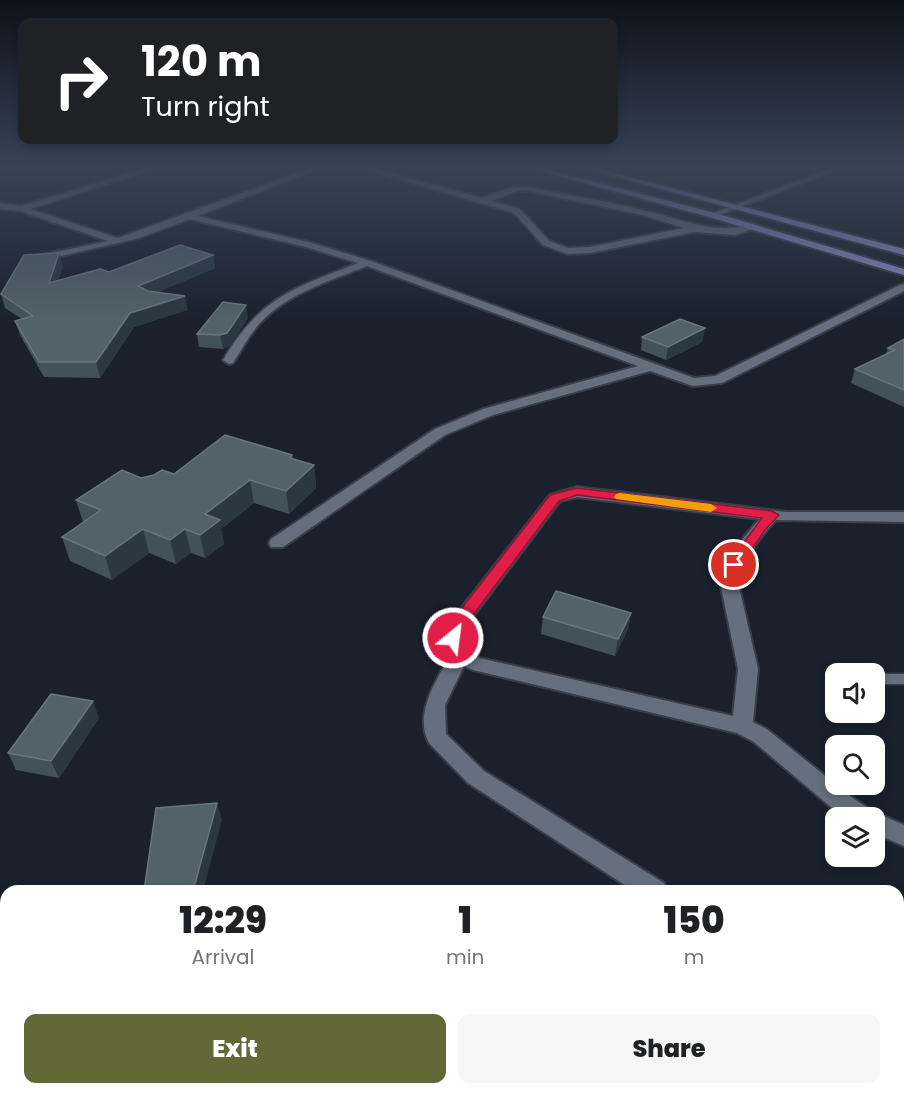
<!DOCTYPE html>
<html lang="en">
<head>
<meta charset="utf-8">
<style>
  :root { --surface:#fff; --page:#f6f6f6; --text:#202124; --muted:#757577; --accent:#626936 }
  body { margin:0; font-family:Poppins,sans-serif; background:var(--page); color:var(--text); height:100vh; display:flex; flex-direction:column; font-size:22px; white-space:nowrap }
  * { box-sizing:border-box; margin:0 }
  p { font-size:20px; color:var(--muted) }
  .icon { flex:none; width:33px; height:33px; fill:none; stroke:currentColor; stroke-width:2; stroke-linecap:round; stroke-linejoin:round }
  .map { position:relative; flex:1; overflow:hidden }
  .drawer { position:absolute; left:0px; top:885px; width:904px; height:210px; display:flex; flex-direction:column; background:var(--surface); border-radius:18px 18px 0 0; box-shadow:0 3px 9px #0003 }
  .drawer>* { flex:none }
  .guide { position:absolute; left:18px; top:18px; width:600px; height:126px; border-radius:12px; box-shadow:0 3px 9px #0003; background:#202124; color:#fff; overflow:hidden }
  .buttons { position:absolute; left:825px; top:663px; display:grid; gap:12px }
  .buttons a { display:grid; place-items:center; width:60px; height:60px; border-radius:12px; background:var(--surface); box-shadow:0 3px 9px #0003; font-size:30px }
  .pin { position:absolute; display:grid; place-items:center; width:51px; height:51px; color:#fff; margin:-26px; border:3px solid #fff; border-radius:50%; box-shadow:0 2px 6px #0007 }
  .me { position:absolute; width:66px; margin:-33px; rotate:29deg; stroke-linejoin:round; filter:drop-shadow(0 0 4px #0008) }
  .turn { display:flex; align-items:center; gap:21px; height:126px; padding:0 24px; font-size:27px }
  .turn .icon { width:78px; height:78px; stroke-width:2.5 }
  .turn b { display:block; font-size:42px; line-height:51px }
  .eta { display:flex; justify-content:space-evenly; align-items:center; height:102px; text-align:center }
  .eta b { font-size:36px; font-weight:800; line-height:42px }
  .cta { display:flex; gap:12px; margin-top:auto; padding:12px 24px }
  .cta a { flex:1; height:69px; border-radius:12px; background:var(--accent); color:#fff; font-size:24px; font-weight:800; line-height:69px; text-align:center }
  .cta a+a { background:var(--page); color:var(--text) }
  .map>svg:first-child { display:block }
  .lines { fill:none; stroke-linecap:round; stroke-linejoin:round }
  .service-casing { stroke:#393f48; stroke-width:3 }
  .minor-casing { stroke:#393f48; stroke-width:4 }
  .primary-casing { stroke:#393f48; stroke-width:4 }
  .service { fill:#666f7d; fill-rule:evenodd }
  .minor { fill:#666f7d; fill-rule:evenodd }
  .primary { fill:#8686c0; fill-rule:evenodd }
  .wall { fill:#43525a }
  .shaded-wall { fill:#2b3841 }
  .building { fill:#536169; stroke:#69767e; stroke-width:1.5 }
  .route { fill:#e11d48; stroke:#92132f; stroke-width:1.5 }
  .slow { fill:#f59e0b }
</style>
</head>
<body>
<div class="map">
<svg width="904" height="1095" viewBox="0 0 904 1095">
  <rect width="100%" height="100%" fill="#1a212d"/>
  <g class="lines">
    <g class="service-casing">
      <rect id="service" x="874" y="674" width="30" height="10"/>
    </g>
    <g class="minor-casing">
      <g id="minor">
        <path d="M147 168H158L30 209 118 238 311 168H321L198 216 312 243 371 261 694 378 715 376 900 285 904 284V291L722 383 693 386 650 371 493 415 445 435 283 547H271L269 543 271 539 435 429 483 409 638 366 367 266C330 281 288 293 260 323 249 335 242 349 233 363L229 364 223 360C261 297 292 289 358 263L306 247 190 219 139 238 40 261 37 260V256L108 241 20 211 0 209V203L21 206Z"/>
        <path d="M361 168H372L482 198 513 187H528C567 195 607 201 646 211 685 220 712 235 753 224L758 227 735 235 694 232 590 253 567 254 543 245 514 213ZM517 191H528L643 215 684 228 590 247 568 248 549 241 520 209 491 201Z"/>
        <path d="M832 168H842L715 217 708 215Z"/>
        <path d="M577 487 786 512H904V522L776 520C757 540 742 560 739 587L758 669 753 722 768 730 854 799 874 812 904 825V846L874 833V818H846L838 813 754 742 737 733 473 670 464 666 445 705 446 734 484 771 664 883 667 891H634L468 783 429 743C413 713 438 678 452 652L444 638 448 625 550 495ZM577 497 760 519C741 539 726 560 721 587L738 669 733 716 479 658 468 647 462 638 466 626 560 501Z"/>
        <rect x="898" y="932" width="6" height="24"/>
        <rect x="0" y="936" width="6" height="24"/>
      </g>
    </g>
    <g class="primary-casing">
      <g id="primary">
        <path d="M530 168H541L715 213 904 269V275L709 217Z"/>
        <path d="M584 168H595L904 249V255Z"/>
      </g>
    </g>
    <use href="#service" class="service"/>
    <use href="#minor" class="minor"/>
    <use href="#primary" class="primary"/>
  </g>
  <g class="wall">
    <path d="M213 255 215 268 158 292 185 296 187 310 134 327 100 378 44 377 20 335 15 321 22 319 5 308 1 294 63 266 58 281Z"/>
    <path d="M248 318 229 346 223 349 199 347 197 334Z"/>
    <path d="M705 328 702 342 666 360 641 350 642 337Z"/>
    <path d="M904 339V407L851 383 855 369 886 354 888 348Z"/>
    <path d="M292 455 293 459 314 465 316 488 289 514 254 503 221 529 224 544 205 558 191 553 176 564 149 553 112 580 70 561 62 537 83 522 76 500 141 478 174 474Z"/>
    <path d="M631 613 628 629 615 656 541 634 543 617Z"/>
    <path d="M99 718 59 778 16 770 8 753Z"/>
  </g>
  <g class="shaded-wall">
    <path d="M59 253 63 266 53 297 49 283Z"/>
    <path d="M213 255 215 268 141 299 138 286Z"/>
    <path d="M185 296 187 310 134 327 100 378 96 362 130 313Z"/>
    <path d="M246 305 248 318 229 346 223 349 220 335Z"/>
    <path d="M705 328 702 342 666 360 668 347Z"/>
    <path d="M314 465 316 488 289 514 286 491Z"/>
    <path d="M250 480 254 503 221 529 224 544 205 558 200 535 205 514Z"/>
    <path d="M143 529 149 553 112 580 105 556Z"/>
    <path d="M185 529 191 553 176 564 170 540Z"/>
    <path d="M631 613 628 629 615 656 618 639Z"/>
    <path d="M93 701 99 718 59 778 51 761Z"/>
    <path d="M217 803 222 820 203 891H193Z"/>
  </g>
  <g class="building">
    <path d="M180 245 213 255 138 286 148 291 185 296 130 313 96 362H39L15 321 33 316 1 294 24 255 59 253 49 283 100 269 109 272Z"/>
    <path d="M223 302 246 305 227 333 220 335 197 334Z"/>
    <path d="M680 319 705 328 668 347 642 337Z"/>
    <path d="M904 339V390L855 369 895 350 888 348Z"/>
    <path d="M225 435 292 455 290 458 314 465 286 491 250 480 205 514 220 520 200 535 185 529 170 540 143 529 105 556 62 537 101 510 76 500 122 470 141 478 154 475 162 470 174 474Z"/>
    <path d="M556 591 631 613 618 639 543 617Z"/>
    <path d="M51 694 93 701 51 761 8 753Z"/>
    <path d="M217 803 193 891H144L156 808Z"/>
  </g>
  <linearGradient id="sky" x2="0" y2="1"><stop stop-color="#0e1219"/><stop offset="0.52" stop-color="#384357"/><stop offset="1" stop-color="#384357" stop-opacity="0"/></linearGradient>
  <rect width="904" height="321" fill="url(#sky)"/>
  <path class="route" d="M577 488 772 511 779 515 765 530 739 568 734 569 727 565 762 518 577 495 559 501 464 627 458 641H447L445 638 451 622 550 495Z"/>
  <path class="slow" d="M620 493 711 504 717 508 711 512 616 499 614 497 616 494Z"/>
</svg>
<div class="buttons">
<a><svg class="icon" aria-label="sound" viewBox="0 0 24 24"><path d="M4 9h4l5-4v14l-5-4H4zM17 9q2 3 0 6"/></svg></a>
<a><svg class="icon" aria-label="search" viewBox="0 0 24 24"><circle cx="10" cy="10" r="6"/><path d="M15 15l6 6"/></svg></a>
<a><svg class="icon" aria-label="layers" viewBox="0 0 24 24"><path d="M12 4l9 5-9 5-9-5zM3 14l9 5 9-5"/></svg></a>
</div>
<div class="pin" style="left:734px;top:565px;background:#d93025"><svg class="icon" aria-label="arrive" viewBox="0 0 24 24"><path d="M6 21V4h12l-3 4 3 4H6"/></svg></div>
<svg class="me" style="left:453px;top:638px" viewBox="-20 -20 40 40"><circle r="17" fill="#e11d48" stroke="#fff" stroke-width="3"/><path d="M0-11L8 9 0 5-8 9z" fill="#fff"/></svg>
<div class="guide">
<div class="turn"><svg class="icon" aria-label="right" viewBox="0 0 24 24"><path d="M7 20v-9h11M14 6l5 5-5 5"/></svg><div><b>120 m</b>Turn right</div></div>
</div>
<section class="drawer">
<div class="eta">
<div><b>12:29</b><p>Arrival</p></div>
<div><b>1</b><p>min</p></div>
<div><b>150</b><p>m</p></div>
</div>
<div class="cta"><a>Exit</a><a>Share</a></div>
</section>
</div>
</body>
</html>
